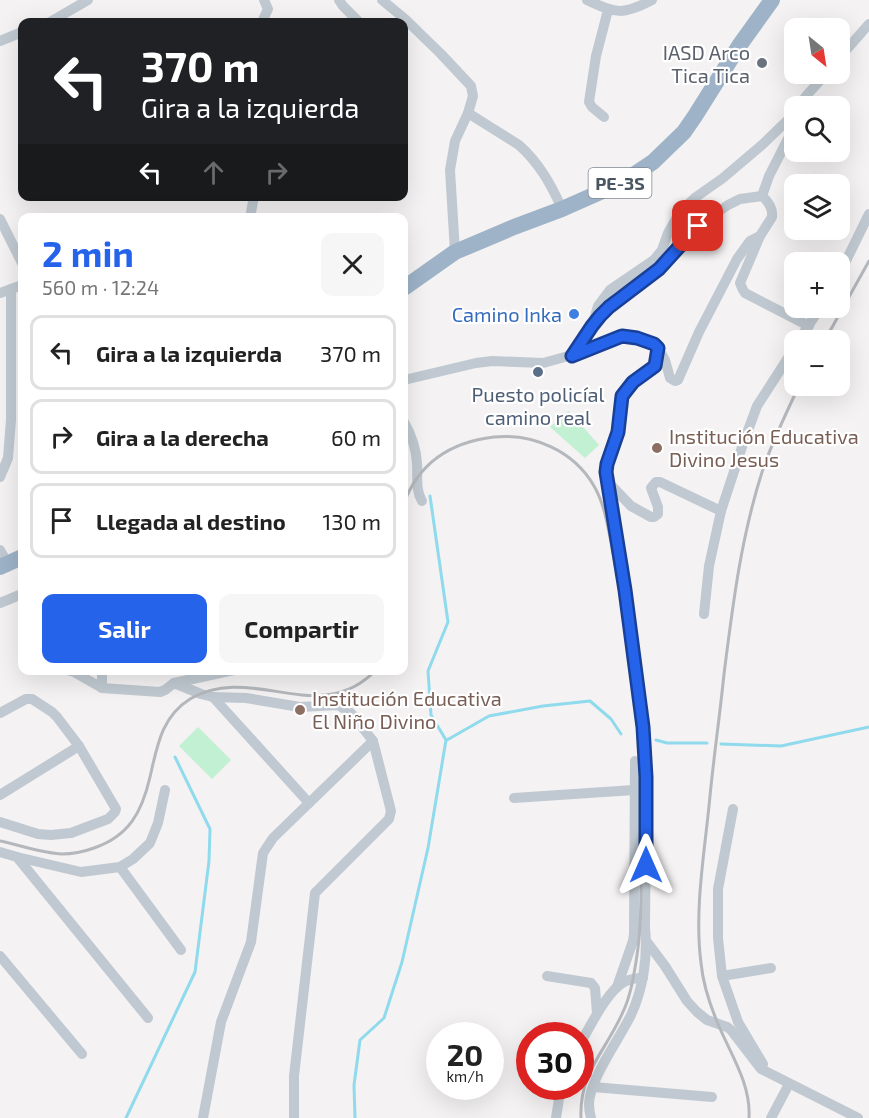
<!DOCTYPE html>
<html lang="es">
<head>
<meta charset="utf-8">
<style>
  :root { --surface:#fff; --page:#f6f6f6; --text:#222; --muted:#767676; --line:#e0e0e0; --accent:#2563eb }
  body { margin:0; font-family:"Exo 2",sans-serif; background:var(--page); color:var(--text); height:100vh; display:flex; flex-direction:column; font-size:22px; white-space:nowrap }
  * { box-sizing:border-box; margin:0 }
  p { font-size:20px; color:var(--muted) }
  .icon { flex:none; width:33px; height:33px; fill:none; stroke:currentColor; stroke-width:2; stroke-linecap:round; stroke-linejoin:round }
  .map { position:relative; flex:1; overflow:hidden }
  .side { position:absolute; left:18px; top:213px; width:390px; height:462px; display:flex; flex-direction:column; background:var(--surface); border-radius:12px; box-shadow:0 6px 24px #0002 }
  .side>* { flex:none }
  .hud { position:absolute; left:18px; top:18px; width:390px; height:183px; border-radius:12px; box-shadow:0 6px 24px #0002; background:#202124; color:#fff; overflow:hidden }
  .needle { width:39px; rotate:150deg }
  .buttons { position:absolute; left:784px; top:18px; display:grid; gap:12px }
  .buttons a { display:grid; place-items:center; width:66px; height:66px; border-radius:12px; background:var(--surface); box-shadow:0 6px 24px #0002; font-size:30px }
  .speed { position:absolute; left:426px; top:1022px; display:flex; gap:12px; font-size:30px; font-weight:700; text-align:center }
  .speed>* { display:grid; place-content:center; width:78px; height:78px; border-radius:50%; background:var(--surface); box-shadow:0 6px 24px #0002; line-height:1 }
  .speed small { font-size:15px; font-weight:400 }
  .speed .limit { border:9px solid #d22; background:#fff; color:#111 }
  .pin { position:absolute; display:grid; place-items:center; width:51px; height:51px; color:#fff; margin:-26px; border-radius:12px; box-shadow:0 3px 9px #0006 }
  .me { position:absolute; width:66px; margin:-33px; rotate:0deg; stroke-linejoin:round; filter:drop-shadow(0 0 4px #0008) }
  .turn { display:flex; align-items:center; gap:21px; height:126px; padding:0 24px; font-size:27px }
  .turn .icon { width:78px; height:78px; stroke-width:2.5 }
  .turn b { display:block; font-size:42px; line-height:51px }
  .lanes { display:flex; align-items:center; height:57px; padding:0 24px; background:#0003; justify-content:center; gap:30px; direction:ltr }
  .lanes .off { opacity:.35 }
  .round { display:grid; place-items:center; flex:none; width:63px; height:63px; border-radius:12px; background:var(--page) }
  .headline { display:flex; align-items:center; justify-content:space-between; height:102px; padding:0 24px }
  h1 { font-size:36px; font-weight:700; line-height:45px; color:var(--accent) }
  .cta { display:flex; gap:12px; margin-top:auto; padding:12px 24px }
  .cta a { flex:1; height:69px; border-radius:12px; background:var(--accent); color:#fff; font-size:24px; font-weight:700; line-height:69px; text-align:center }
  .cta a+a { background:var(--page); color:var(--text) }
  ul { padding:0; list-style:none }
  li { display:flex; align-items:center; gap:18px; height:75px; margin:0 12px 9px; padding:0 12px; border:3px solid var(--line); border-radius:12px }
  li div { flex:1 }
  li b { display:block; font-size:22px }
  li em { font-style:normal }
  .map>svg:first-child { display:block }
  .green { fill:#c2f0d3 }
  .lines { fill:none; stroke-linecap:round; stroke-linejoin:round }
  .stream { stroke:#8fdaed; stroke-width:3 }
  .service { stroke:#c0c9d1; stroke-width:5 }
  .minor { stroke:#c0c9d1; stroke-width:10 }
  .trunk { stroke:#9eb3c8; stroke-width:16 }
  .rail { stroke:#b4b7bc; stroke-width:3 }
  .route-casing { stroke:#184099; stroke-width:15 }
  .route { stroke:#2563eb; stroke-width:10 }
  .worship-dot { fill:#6b7280; stroke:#fff; stroke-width:2 }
  .shop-dot { fill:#3f7fe0; stroke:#fff; stroke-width:2 }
  .service-dot { fill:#5c6f8a; stroke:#fff; stroke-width:2 }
  .education-dot { fill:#8d6e63; stroke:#fff; stroke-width:2 }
  .labels { text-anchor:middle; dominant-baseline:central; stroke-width:4.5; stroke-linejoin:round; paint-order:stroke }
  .shield { fill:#fff; stroke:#808890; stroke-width:1.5 }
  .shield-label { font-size:18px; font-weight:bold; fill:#495560 }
  .worship-label { font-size:20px; fill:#5b616d; stroke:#fff; text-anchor:end }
  .shop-label { font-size:20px; fill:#366cbe; stroke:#fff; text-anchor:end }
  .service-label { font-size:20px; fill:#4e5e75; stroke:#fff }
  .education-label { font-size:20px; fill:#785e54; stroke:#fff; text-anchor:start }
</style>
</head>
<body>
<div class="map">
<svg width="869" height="1118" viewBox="0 0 869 1118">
  <rect width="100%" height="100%" fill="#f4f2f2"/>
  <g class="green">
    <path d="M569 411 599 445 585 458 550 427Z"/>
    <path d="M198 727 231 760 212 779 179 746Z"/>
  </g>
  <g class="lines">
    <g class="stream">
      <path d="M447 740 489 716 543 706 590 701 611 719 621 734"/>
      <path d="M656 740 667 743H707"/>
      <path d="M721 744 781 746 869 727"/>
      <path d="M126 1118 195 972 209 861 210 829 175 757"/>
      <path d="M355 1118 354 1085 360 1040 384 1018 402 962 428 848 446 740 431 715 428 671 448 622 430 496"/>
    </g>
    <path class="service" d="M538 1034 541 1035"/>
    <g class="minor">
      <path d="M339 0 343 6 359 22"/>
      <path d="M382 0 405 19 441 54 471 86 473 96 468 113 455 141 450 170 455 252"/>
      <path d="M587 0C616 14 623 15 652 0"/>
      <path d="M50 22 88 0"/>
      <path d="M262 22 268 9 264 0"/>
      <path d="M0 41 22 32"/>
      <path d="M840 57 869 24"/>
      <path d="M799 106 806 96 826 74"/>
      <path d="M468 113 519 145C539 163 551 184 562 209"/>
      <path d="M604 117 592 107 589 102 596 56 608 10"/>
      <path d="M762 196 769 176 793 129 794 114"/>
      <path d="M250 218 254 196"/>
      <path d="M0 219 22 263"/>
      <path d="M840 273 869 214"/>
      <path d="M0 293 22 285"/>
      <path d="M593 323 598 306 610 290 654 260 662 250 668 233 676 219 686 206 696 197 723 178 763 144 795 113"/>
      <path d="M799 340 820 308"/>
      <path d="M658 348 665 360 670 378 675 381 678 380 699 332 737 259 750 241 760 236"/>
      <path d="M572 355 592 326 609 307 659 269 698 226 728 205 740 199 762 196C769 202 773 208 772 217L760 236 740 283 743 290 745 293 809 326"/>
      <path d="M404 380 476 363 492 361 543 363 572 355 622 336 637 338 654 344 658 348 655 365C645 376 631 381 624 394 618 404 620 419 618 431 614 448 606 463 606 481L625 590 643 727 646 796 645 928C648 957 643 989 631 1015 620 1038 589 1080 589 1104 589 1109 590 1114 591 1118"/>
      <path d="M404 422C411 434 416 449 417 463 418 477 415 489 422 501"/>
      <path d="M0 477 8 458 11 420V289"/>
      <path d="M607 481 631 506 651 517H654L658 514V507L651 488 656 482H660L721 511"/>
      <path d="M0 550 8 564"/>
      <path d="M0 603 22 594"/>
      <path d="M704 614 709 566 721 511 743 444 757 406 795 347"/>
      <path d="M67 670 74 672 102 688 160 692 165 690 174 683 234 670"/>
      <path d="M102 670V688"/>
      <path d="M174 683 201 694 213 697 309 803"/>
      <path d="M213 697 246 698 300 707 338 705 351 713 373 741 391 811 389 819 315 893 294 1076V1118"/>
      <path d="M0 713 26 699H32L52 712 57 717 79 746 116 809 115 812 108 819 71 833 51 835 38 834 0 822"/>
      <path d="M0 795 79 746"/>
      <path d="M514 798 634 790"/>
      <path d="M733 809 718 889V938L722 976 738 1022 763 1064"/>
      <path d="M0 852 17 857 81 872 120 867 133 859 150 843 158 823 165 790"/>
      <path d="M17 857 148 1018"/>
      <path d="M120 867 181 950"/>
      <path d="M647 942 665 966 687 1001 697 1012 707 1020 727 1027 731 1030 761 1069 858 1118"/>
      <path d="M0 956 82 1054"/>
      <path d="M547 976 591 983 595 988 597 1013"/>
      <path d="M722 976 771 968"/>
      <path d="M617 987 633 941 634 934 635 761"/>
      <path d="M580 1044C590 1027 607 991 624 982 630 979 637 978 643 978"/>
      <path d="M593 1087 712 1097"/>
      <path d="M203 1118 221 1022 251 942 263 853 273 838 373 741"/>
      <path d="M556 1118 561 1086"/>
      <path d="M771 1118 789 1084"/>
    </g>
    <g class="trunk">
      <path d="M404 288 455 252 514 227 562 209 623 182 653 162 684 132 695 116 739 46 772 0"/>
      <path d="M0 567 22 557"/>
    </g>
    <g class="rail">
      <path d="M825 340 869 261"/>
      <path d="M404 503C419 463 451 442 494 437 533 433 574 451 594 486 604 503 607 523 611 542 616 566 620 590 623 614 629 654 636 694 639 735 642 774 640 814 641 853 641 889 642 926 636 962 633 980 630 998 622 1014 605 1052 579 1073 581 1118"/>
      <path d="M0 841C20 845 42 853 62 854 73 854 83 852 94 848 129 836 142 812 150 777 157 747 161 717 190 699 252 662 319 729 376 670"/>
      <path d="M749 1118C751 1084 731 1055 718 1024 710 1005 703 984 701 963 694 909 705 850 710 796 714 755 720 714 724 674 733 603 741 537 763 469 773 440 786 413 799 386"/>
    </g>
  </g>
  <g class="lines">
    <g class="route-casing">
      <path id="route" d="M646 865V777L643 727 625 590 606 472 607 464 618 432 622 396 633 382 655 366 658 348 654 344 637 338 622 336 572 356 592 326 600 316 609 307 659 269 698 226"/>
    </g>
    <use href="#route" class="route"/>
  </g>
  <circle class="worship-dot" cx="762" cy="63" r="6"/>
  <circle class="shop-dot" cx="574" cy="314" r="6"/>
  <circle class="service-dot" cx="538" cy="372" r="6"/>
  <g class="education-dot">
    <circle cx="657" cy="448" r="6"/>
    <circle cx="300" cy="710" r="6"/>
  </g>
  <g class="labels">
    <rect class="shield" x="588.5" y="168" width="63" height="30" rx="4.5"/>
    <g class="shield-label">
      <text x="620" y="183">PE-3S</text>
    </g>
    <g class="worship-label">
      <text x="750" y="52">IASD Arco<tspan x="750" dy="23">Tica Tica</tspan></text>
    </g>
    <g class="shop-label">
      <text x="562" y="314">Camino Inka</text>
    </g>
    <g class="service-label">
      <text x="538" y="394">Puesto policíal<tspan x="538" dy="23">camino real</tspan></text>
    </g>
    <g class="education-label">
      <text x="669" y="436">Institución Educativa<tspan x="669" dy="23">Divino Jesus</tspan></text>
      <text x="312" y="698">Institución Educativa<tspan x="312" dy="23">El Niño Divino</tspan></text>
    </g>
  </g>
</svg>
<div class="buttons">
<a><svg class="needle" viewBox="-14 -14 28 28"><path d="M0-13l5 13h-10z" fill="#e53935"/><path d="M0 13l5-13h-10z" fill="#767676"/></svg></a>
<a><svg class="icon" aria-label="search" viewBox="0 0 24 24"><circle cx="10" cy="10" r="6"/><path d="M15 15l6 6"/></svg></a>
<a><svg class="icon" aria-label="layers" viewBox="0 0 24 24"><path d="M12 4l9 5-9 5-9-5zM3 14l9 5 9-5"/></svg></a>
<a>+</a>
<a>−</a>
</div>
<div class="speed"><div>20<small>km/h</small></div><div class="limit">30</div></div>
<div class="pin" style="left:698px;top:226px;background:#d93025"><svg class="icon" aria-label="arrive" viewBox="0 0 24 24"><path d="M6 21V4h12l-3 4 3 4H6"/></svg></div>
<svg class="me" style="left:646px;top:865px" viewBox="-20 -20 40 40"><path d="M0-17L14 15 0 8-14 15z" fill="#2563eb" stroke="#fff" stroke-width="4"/></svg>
<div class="hud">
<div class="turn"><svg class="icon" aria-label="left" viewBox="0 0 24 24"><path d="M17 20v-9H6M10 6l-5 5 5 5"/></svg><div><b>370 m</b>Gira a la izquierda</div></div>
<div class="lanes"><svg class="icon" aria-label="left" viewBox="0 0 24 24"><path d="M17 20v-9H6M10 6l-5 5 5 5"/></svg><svg class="icon off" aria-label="ahead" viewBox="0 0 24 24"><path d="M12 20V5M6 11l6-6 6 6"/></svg><svg class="icon off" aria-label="right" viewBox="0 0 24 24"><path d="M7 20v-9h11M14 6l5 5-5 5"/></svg></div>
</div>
<section class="side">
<div class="headline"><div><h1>2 min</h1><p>560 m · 12:24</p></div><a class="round"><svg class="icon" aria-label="close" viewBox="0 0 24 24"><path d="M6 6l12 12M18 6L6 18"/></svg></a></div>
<ul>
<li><svg class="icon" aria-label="left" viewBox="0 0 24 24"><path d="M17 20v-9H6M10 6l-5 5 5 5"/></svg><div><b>Gira a la izquierda</b></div><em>370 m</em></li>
<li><svg class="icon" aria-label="right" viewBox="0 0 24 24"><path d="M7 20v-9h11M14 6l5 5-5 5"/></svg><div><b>Gira a la derecha</b></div><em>60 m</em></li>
<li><svg class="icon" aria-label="arrive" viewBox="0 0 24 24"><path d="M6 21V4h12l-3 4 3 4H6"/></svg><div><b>Llegada al destino</b></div><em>130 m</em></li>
</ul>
<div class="cta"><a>Salir</a><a>Compartir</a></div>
</section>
</div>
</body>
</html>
